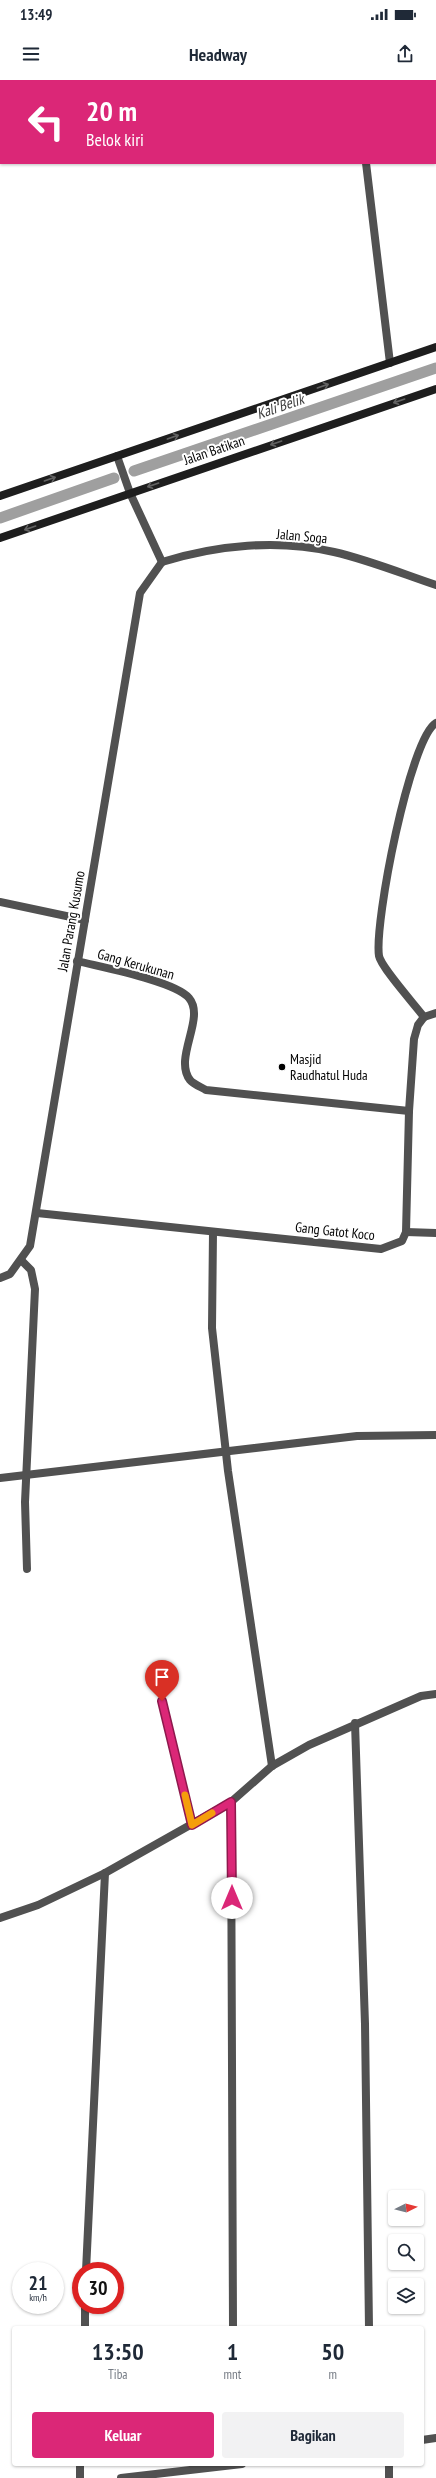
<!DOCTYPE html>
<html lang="id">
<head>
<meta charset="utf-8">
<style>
  :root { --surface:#fff; --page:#f2f2f3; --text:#1f2937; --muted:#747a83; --accent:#db2777 }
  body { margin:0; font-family:"PT Sans Narrow",sans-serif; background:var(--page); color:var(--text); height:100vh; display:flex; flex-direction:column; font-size:15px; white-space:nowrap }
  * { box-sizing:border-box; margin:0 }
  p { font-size:13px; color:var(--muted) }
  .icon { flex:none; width:22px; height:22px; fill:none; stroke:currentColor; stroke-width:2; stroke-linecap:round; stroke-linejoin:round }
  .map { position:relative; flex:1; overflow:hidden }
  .sheet { position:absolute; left:12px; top:2246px; width:412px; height:140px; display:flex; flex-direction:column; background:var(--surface); border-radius:4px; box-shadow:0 1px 3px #0004 }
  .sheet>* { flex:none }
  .top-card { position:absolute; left:0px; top:0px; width:436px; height:84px; box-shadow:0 1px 3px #0004; background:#db2777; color:#fff; overflow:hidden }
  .needle { width:26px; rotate:84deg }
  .controls { position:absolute; left:388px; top:2110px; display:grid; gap:8px }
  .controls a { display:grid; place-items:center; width:36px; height:36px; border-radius:4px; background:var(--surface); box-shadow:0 1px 3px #0004; font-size:20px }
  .speed { position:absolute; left:12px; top:2182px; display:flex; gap:8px; font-size:20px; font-weight:700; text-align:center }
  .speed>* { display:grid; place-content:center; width:52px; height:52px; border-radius:50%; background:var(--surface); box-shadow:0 1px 3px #0004; line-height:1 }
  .speed small { font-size:10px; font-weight:400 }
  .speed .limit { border:6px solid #d22; background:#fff; color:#111 }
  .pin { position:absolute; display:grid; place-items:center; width:34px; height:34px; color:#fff; margin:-41px -17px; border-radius:50% 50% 50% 0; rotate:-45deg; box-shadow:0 0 4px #0007 }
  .pin .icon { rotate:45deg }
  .me { position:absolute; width:44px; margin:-22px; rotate:0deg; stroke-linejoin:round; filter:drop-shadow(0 0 3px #0008) }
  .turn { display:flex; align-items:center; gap:14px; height:84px; padding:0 20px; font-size:18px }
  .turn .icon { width:52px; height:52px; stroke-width:2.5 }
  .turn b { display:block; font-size:28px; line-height:34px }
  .eta { display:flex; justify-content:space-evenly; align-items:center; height:68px; text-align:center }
  .eta b { font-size:24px; font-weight:800; line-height:28px }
  .action { display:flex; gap:8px; margin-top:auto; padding:8px 20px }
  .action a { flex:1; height:46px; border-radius:4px; background:var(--accent); color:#fff; font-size:16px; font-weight:800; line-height:46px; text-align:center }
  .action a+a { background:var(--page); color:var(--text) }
  .status { display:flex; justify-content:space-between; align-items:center; height:28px; padding:0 20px; background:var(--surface); direction:ltr }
  .status svg { height:11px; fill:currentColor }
  header { display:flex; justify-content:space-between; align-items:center; height:52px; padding:0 20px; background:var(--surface); font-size:18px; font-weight:800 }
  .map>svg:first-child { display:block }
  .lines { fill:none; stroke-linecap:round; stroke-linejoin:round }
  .stream { stroke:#9f9f9f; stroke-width:11 }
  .service { stroke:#515151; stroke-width:8 }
  .minor { stroke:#515151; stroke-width:8 }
  .secondary { stroke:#1e1e1e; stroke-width:8 }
  .oneway { stroke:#626262 }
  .route-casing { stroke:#8e194d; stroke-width:10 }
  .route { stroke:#db2777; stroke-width:7 }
  .slow { stroke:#f59e0b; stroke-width:7 }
  .poi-dot { fill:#000; stroke:#fff; stroke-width:1.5 }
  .labels { text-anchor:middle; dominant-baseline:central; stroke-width:4; stroke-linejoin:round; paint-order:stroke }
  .street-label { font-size:14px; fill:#000; stroke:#fff }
  .poi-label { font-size:14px; fill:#000; stroke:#fff; text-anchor:start }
  .water-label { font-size:15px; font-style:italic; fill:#404040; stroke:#fff }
</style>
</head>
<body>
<div class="status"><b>13:49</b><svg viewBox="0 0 49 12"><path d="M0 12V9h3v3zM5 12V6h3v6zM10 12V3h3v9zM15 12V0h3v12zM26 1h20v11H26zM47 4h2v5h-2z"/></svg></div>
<header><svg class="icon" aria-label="menu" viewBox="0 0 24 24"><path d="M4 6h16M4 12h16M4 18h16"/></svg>Headway<svg class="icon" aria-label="share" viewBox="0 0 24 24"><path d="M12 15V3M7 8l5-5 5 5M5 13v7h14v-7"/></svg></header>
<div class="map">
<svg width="436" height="2398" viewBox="0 0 436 2398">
  <rect width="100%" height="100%" fill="#fff"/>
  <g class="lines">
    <g class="stream">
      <path d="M134 391 436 288"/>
      <path d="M0 438 114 398"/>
    </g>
    <g class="service">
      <path d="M357 0V1"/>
      <path d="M366 83 390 283"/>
      <path d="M162 1621 192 1745"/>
    </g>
    <g class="minor">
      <path d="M117 376 130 413 162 482"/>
      <path d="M162 482C217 465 278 459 334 472 369 480 403 494 436 505"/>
      <path d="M0 822 85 840"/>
      <path d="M77 881C100 887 175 901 189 918 206 938 173 978 190 1000 193 1004 201 1007 206 1010L409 1031"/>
      <path d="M424 937C415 925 381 887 379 876 374 843 410 658 436 643"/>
      <path d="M424 937 436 933"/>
      <path d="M37 1133 381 1169 402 1161 406 1152 409 1031 414 959 418 945 424 937"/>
      <path d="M213 1152 212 1248 228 1391 272 1686"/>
      <path d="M406 1152 436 1153"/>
      <path d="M21 1180 31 1190 35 1209 25 1422 27 1489"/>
      <path d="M0 1198 10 1194 30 1166 140 513 162 482"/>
      <path d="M0 1398 357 1356 436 1355"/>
      <path d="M355 1643 365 1944 369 2248"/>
      <path d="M231 1722 233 2248"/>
      <path d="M0 1838 38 1825 105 1793 231 1722 272 1686 309 1665 421 1616 436 1614"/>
      <path d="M86 2191 105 1793"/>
      <path d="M85 2248V2225"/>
      <path d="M422 2360 436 2358"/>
      <path d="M389 2384V2398"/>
      <path d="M80 2398V2384"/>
      <path d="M121 2398 242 2384"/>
    </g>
    <g class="secondary">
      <path d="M0 416 436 267"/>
      <path d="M0 458 436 309"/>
    </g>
  </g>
  <defs><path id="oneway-shaft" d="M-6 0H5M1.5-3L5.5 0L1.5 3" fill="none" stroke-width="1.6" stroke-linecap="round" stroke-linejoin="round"/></defs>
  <g class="oneway">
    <use href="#oneway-shaft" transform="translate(323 306) rotate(-19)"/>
    <use href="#oneway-shaft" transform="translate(399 321) rotate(161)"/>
    <use href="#oneway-shaft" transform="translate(173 357) rotate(-19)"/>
    <use href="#oneway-shaft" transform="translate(276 363) rotate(161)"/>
    <use href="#oneway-shaft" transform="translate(50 399) rotate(-19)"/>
    <use href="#oneway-shaft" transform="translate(153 405) rotate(161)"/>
    <use href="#oneway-shaft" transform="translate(30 448) rotate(161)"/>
  </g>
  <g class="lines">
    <g class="route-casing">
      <path id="route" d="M162 1621 192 1745 231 1722 232 1818"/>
    </g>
    <use href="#route" class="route"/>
    <path class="slow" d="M185 1715 192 1745 212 1733"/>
  </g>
  <circle class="poi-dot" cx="282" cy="987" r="4"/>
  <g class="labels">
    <g class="street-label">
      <text transform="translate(214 370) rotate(-19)">Jalan Batikan</text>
      <text transform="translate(302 456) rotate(5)">Jalan Soga</text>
      <text transform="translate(71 841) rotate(-80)">Jalan Parang Kusumo</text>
      <text transform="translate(136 884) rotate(16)">Gang Kerukunan</text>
      <text transform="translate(335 1151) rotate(6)">Gang Gatot Koco</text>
    </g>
    <g class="poi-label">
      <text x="290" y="979">Masjid<tspan x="290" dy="16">Raudhatul Huda</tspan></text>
    </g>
    <g class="water-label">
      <text transform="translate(280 326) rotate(-19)">Kali Belik</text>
    </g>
  </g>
</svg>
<div class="controls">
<a><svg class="needle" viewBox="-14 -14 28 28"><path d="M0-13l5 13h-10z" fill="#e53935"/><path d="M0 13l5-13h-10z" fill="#747a83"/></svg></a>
<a><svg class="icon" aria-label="search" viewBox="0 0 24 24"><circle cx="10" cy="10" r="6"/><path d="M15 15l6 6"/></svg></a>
<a><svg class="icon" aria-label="layers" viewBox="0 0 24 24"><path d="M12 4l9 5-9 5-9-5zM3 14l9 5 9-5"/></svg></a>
</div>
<div class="speed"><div>21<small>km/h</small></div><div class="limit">30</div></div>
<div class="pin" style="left:162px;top:1621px;background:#d93025"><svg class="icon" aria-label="arrive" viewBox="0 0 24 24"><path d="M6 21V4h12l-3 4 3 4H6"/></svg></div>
<svg class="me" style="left:232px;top:1818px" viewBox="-20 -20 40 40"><circle r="19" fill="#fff"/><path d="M0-13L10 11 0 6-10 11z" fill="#db2777"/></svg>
<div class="top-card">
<div class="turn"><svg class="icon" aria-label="left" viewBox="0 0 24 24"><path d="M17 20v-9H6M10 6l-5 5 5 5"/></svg><div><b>20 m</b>Belok kiri</div></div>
</div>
<section class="sheet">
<div class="eta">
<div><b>13:50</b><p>Tiba</p></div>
<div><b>1</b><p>mnt</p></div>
<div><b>50</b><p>m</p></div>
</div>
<div class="action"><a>Keluar</a><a>Bagikan</a></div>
</section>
</div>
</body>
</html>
